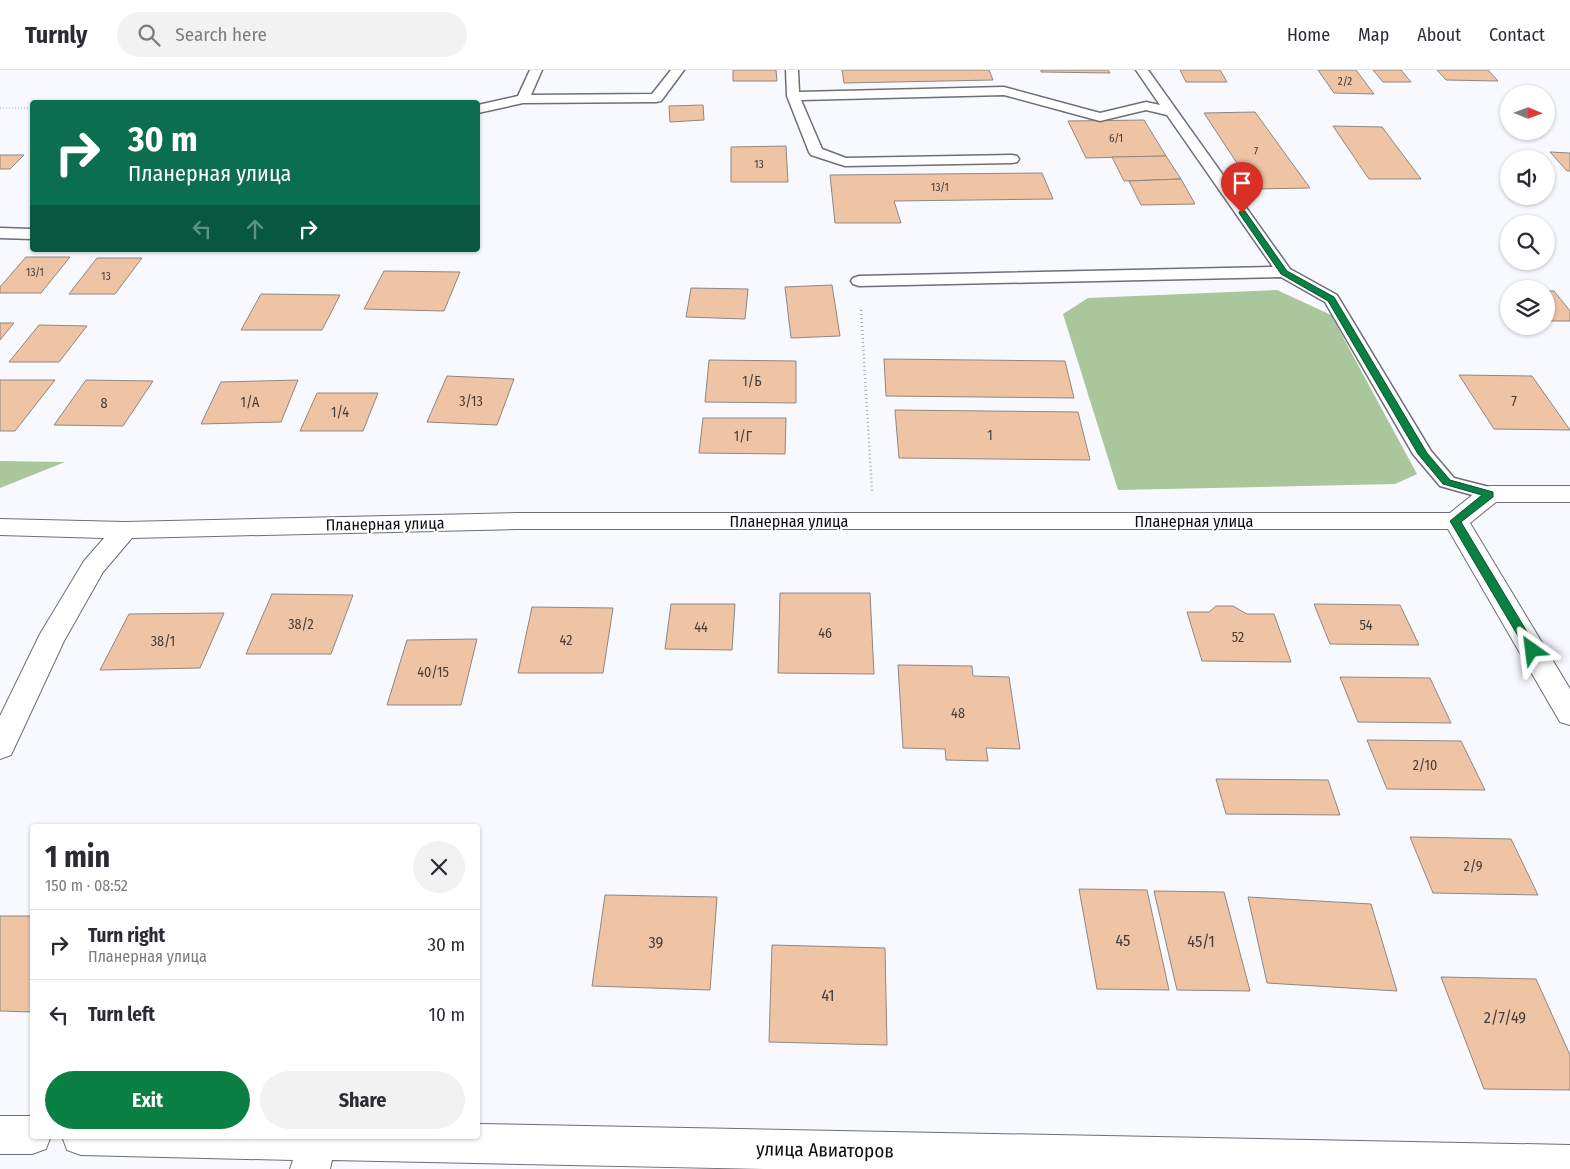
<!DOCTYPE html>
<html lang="en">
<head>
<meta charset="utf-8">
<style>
  :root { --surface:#fff; --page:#f2f2f3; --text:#2b2b33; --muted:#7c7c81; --line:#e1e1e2; --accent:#0b8043 }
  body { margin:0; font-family:"Fira Sans Condensed",sans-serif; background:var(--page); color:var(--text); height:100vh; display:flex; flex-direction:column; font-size:19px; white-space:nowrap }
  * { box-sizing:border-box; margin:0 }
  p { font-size:16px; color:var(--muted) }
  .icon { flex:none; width:28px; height:28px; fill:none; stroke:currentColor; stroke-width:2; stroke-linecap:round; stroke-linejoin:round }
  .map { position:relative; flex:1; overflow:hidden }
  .side { position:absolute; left:30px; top:754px; width:450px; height:315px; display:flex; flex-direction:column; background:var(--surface); border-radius:5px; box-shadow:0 1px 4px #0004 }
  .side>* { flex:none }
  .guide { position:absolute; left:30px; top:30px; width:450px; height:152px; border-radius:5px; box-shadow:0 1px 4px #0004; background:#0b6e4f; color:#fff; overflow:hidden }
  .needle { width:32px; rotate:91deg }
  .controls { position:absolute; left:1500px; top:15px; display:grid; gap:10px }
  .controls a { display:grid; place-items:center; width:55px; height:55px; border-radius:50%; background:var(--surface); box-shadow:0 1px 4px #0004; font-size:25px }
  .pin { position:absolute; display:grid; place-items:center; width:42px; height:42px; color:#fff; margin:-51px -21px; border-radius:50% 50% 50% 0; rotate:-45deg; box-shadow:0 0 5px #0007 }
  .pin .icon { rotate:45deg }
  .me { position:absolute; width:55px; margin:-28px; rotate:329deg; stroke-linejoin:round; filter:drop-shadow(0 0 4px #0008) }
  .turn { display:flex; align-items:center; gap:18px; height:105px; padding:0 15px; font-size:22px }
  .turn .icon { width:65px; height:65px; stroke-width:2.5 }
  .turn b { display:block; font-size:35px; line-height:42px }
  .lanes { display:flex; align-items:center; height:48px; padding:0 15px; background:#0003; justify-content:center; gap:25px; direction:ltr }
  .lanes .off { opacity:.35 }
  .round { display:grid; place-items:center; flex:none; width:52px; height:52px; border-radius:26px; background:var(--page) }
  .overview { display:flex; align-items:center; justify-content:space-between; height:85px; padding:0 15px }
  h1 { font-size:30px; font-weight:700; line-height:38px }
  .button { display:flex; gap:10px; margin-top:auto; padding:10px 15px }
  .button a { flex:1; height:58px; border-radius:30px; background:var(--accent); color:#fff; font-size:20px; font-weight:700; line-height:58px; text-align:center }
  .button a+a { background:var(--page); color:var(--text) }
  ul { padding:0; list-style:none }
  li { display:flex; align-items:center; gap:15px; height:70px; padding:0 15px; border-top:1px solid var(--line) }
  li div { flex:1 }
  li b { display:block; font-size:19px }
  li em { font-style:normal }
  header { display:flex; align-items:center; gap:30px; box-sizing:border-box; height:70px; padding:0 25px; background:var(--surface); border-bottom:1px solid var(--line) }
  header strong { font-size:24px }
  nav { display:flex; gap:28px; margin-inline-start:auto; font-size:18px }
  .search { width:350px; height:45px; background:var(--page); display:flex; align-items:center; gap:12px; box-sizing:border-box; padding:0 18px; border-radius:28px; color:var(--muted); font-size:19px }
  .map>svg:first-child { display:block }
  .forest { fill:#aac69b }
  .building { fill:#efc4a5; stroke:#908780 }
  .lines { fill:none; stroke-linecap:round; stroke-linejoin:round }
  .lane-casing { stroke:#6d6e77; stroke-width:3 }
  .street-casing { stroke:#6d6e77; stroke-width:2 }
  .path-far1 { stroke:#ababb1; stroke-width:2; stroke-dasharray:0.5 2.5; stroke-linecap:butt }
  .path { stroke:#ababb1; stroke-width:2.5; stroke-dasharray:1 3; stroke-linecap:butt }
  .lane { fill:#fff; fill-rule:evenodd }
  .street { fill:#fff; fill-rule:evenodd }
  .route { fill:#0b8043; stroke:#07532c }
  .labels { text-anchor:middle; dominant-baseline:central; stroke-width:4; stroke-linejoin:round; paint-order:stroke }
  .far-number-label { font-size:11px; fill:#463b36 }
  .number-label { font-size:14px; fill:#463b36 }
  .street-label { font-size:16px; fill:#0d0d11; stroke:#fff }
  .near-number-label { font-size:16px; fill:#463b36 }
  .near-street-label { font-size:19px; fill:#0d0d11; stroke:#fff }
</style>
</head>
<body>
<header>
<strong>Turnly</strong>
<div class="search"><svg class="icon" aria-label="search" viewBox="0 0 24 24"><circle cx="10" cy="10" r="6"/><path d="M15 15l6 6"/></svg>Search here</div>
<nav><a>Home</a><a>Map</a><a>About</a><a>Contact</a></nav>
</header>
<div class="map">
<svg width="1570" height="1099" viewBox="0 0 1570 1099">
  <rect width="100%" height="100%" fill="#f8f8ff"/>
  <g class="forest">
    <path d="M1277 220 1331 245 1417 404 1395 414 1118 420 1063 244 1088 228Z"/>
    <path d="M0 391 65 392 0 418Z"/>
  </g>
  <g class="building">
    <path d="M733 0H776L777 11H733Z"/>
    <path d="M842 0H989L993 10 844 13Z"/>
    <path d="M1041 0H1108L1110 3 1041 2Z"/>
    <path d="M1180 0H1220L1227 12H1186Z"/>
    <path d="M1318 0H1356L1374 24 1334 23Z"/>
    <path d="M1373 0H1401L1411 12H1383Z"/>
    <path d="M1437 0H1488L1498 11 1446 10Z"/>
    <path d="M703 35 704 50 670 52 669 36Z"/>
    <path d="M1255 42 1310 118 1254 119 1204 43Z"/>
    <path d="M1144 50 1166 86 1086 88 1068 51Z"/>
    <path d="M1333 56 1382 57 1421 109H1369Z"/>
    <path d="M786 76 788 112H731V77Z"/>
    <path d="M1550 82 1570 83V101H1567Z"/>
    <path d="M0 85H24L10 99H0Z"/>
    <path d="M1166 86 1181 109 1124 111 1112 87Z"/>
    <path d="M1042 103 1053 129 894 131 901 153H835L830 105Z"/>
    <path d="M1181 109 1195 134 1141 135 1129 111Z"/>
    <path d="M26 187H70L41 223H0V217Z"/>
    <path d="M97 188H142L115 224H69Z"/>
    <path d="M384 201 460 202 444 241 364 239Z"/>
    <path d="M832 215 840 266 791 268 785 217Z"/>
    <path d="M691 218 748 219 745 249 686 247Z"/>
    <path d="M1546 221H1554L1570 241V251H1546Z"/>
    <path d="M261 224 340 225 322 260H241Z"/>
    <path d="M0 253H14L0 270Z"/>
    <path d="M39 255 87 256 59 292H9Z"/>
    <path d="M884 289 1065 291 1074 328 886 326Z"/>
    <path d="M709 290 796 291V333L705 332Z"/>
    <path d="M1459 305 1532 306 1570 360 1494 359Z"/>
    <path d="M447 306 514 309 497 355 427 352Z"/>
    <path d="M0 310H55L15 361H0Z"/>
    <path d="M86 310 153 311 123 356 54 355Z"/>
    <path d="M298 310 281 352 201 354 221 312Z"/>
    <path d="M317 323H378L363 361H300Z"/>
    <path d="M895 340 1078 342 1090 390 899 388Z"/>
    <path d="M703 348H786L785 384 699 383Z"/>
    <path d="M780 523H870L874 604 778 603Z"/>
    <path d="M272 524 353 525 331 584H246Z"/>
    <path d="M671 534H735L732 580 665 579Z"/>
    <path d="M1314 534 1400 535 1419 575 1330 574Z"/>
    <path d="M1216 536H1233L1247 544H1274L1291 592 1202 591 1187 542H1209Z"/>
    <path d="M532 537 613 538 603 603H518Z"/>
    <path d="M224 543 200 598 100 600 129 544Z"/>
    <path d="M477 569 461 635H387L407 570Z"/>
    <path d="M898 595 972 596 973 606 1009 607 1020 679 986 678 988 691 946 690 945 679 903 678Z"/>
    <path d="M1340 607 1430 608 1451 653 1358 652Z"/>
    <path d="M1367 670 1461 671 1485 720 1387 719Z"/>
    <path d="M1216 709 1328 710 1340 745 1226 744Z"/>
    <path d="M1410 767 1511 769 1538 825 1433 823Z"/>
    <path d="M1079 819 1147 820 1169 920 1097 919Z"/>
    <path d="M1154 821 1224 822 1250 921 1177 920Z"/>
    <path d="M605 825 717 827 710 920 592 916Z"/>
    <path d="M1248 827 1371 834 1397 921 1267 913Z"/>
    <path d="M0 846H32V942L0 941Z"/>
    <path d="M772 875 885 878 887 975 769 972Z"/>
    <path d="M1441 907 1536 909 1570 985V1020L1484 1019Z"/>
  </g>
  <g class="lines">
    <g class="lane-casing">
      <g id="lane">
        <path d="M530 0H542L531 25 652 24 671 0H684L661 31 656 32 523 33 478 43V35L518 26Z"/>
        <path d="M786 0H798L799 22 1004 17 1100 43 1146 32 1160 35 1136 0H1148L1290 199 1337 225 1431 381 1454 408 1497 419 1500 424 1497 429 1490 430 1440 416 1413 384 1325 232 1281 207 859 216 853 214 851 211 853 208 859 206 1273 197 1167 45 1146 40 1100 51 1004 25 801 30 822 79 846 88 1012 85 1017 86 1019 89 1017 92 1012 93 845 96 811 85 809 82 787 26Z"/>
        <path d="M0 158 32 159V169L0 168Z"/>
      </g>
    </g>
    <g class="street-casing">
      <g id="street">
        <path d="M1490 416H1570V432H1496L1470 453 1570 619V655L1560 652 1448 459H516L132 468 103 502 64 571 11 685 0 689V646L40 564 84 491 104 468 0 465V449L125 452 516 443H1450L1481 418Z"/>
        <path d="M0 1046H32V1066H51L46 1079 32 1084H0Z"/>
        <path d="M478 1054 1570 1075V1099H768L332 1090 330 1099H290L293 1090 81 1085 67 1080 62 1066H478Z"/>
      </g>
    </g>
    <path class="path-far1" d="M0 38H32"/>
    <path class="path" d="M861 240 872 421"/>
    <use href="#lane" class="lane"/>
    <use href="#street" class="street"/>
  </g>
  <path class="route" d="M1240 141H1245L1287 201 1334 227 1427 383 1450 410 1493 422V427L1461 452 1538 580 1536 583H1528L1450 451 1482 425 1443 414 1418 384 1328 231 1281 204 1239 143Z"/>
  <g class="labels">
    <g class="far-number-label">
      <text x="1345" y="11">2/2</text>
      <text x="1116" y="68">6/1</text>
      <text x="1256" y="81">7</text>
      <text x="759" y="94">13</text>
      <text x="940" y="117">13/1</text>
      <text x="35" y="202">13/1</text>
      <text x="106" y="206">13</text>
    </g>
    <g class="number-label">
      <text x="752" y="311">1/Б</text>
      <text x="471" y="331">3/13</text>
      <text x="1514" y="331">7</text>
      <text x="250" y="332">1/А</text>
      <text x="104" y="333">8</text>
      <text x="340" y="342">1/4</text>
      <text x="990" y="365">1</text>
      <text x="743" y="366">1/Г</text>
      <text x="301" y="554">38/2</text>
      <text x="1366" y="555">54</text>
      <text x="701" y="557">44</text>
      <text x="825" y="563">46</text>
      <text x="1238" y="567">52</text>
      <text x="566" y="570">42</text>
      <text x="163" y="571">38/1</text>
      <text x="433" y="602">40/15</text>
      <text x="958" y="643">48</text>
      <text x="1425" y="695">2/10</text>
      <text x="1473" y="796">2/9</text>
    </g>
    <g class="street-label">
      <text x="789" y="451">Планерная улица</text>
      <text x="1194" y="451">Планерная улица</text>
      <text transform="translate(385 454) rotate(-1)">Планерная улица</text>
    </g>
    <g class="near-number-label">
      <text x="1123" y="870">45</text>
      <text x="1201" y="871">45/1</text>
      <text x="656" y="872">39</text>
      <text x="828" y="925">41</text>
      <text x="1505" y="947">2/7/49</text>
    </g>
    <g class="near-street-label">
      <text transform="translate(825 1080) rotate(1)">улица Авиаторов</text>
    </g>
  </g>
</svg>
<div class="controls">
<a><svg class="needle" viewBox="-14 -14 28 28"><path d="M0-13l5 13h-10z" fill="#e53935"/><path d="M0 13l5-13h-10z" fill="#7c7c81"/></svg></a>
<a><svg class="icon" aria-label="sound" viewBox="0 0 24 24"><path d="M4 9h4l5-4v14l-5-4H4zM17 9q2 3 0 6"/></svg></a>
<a><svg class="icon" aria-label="search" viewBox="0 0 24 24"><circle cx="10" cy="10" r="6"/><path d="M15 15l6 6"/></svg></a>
<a><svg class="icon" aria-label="layers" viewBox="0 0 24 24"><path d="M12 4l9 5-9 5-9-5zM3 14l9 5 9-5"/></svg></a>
</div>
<div class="pin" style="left:1242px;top:143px;background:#d93025"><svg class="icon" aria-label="arrive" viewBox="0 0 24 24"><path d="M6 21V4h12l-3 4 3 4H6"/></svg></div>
<svg class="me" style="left:1532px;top:580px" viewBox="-20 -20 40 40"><path d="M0-17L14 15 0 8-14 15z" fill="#0b8043" stroke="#fff" stroke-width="4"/></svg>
<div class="guide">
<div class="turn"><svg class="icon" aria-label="right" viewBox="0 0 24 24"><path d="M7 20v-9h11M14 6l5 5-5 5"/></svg><div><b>30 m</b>Планерная улица</div></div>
<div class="lanes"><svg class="icon off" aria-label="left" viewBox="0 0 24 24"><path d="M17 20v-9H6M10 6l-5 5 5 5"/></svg><svg class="icon off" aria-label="ahead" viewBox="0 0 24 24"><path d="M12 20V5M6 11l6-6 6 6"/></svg><svg class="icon" aria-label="right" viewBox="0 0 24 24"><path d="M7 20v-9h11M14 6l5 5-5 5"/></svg></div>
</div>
<section class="side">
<div class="overview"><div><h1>1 min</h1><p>150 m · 08:52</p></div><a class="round"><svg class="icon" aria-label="close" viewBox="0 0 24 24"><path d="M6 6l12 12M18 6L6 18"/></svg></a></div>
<ul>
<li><svg class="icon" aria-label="right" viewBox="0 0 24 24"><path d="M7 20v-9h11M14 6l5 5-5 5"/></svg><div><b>Turn right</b><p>Планерная улица</p></div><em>30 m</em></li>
<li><svg class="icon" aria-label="left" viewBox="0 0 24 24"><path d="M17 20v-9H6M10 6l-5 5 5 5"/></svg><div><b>Turn left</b></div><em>10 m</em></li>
</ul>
<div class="button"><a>Exit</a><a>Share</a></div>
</section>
</div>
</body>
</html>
